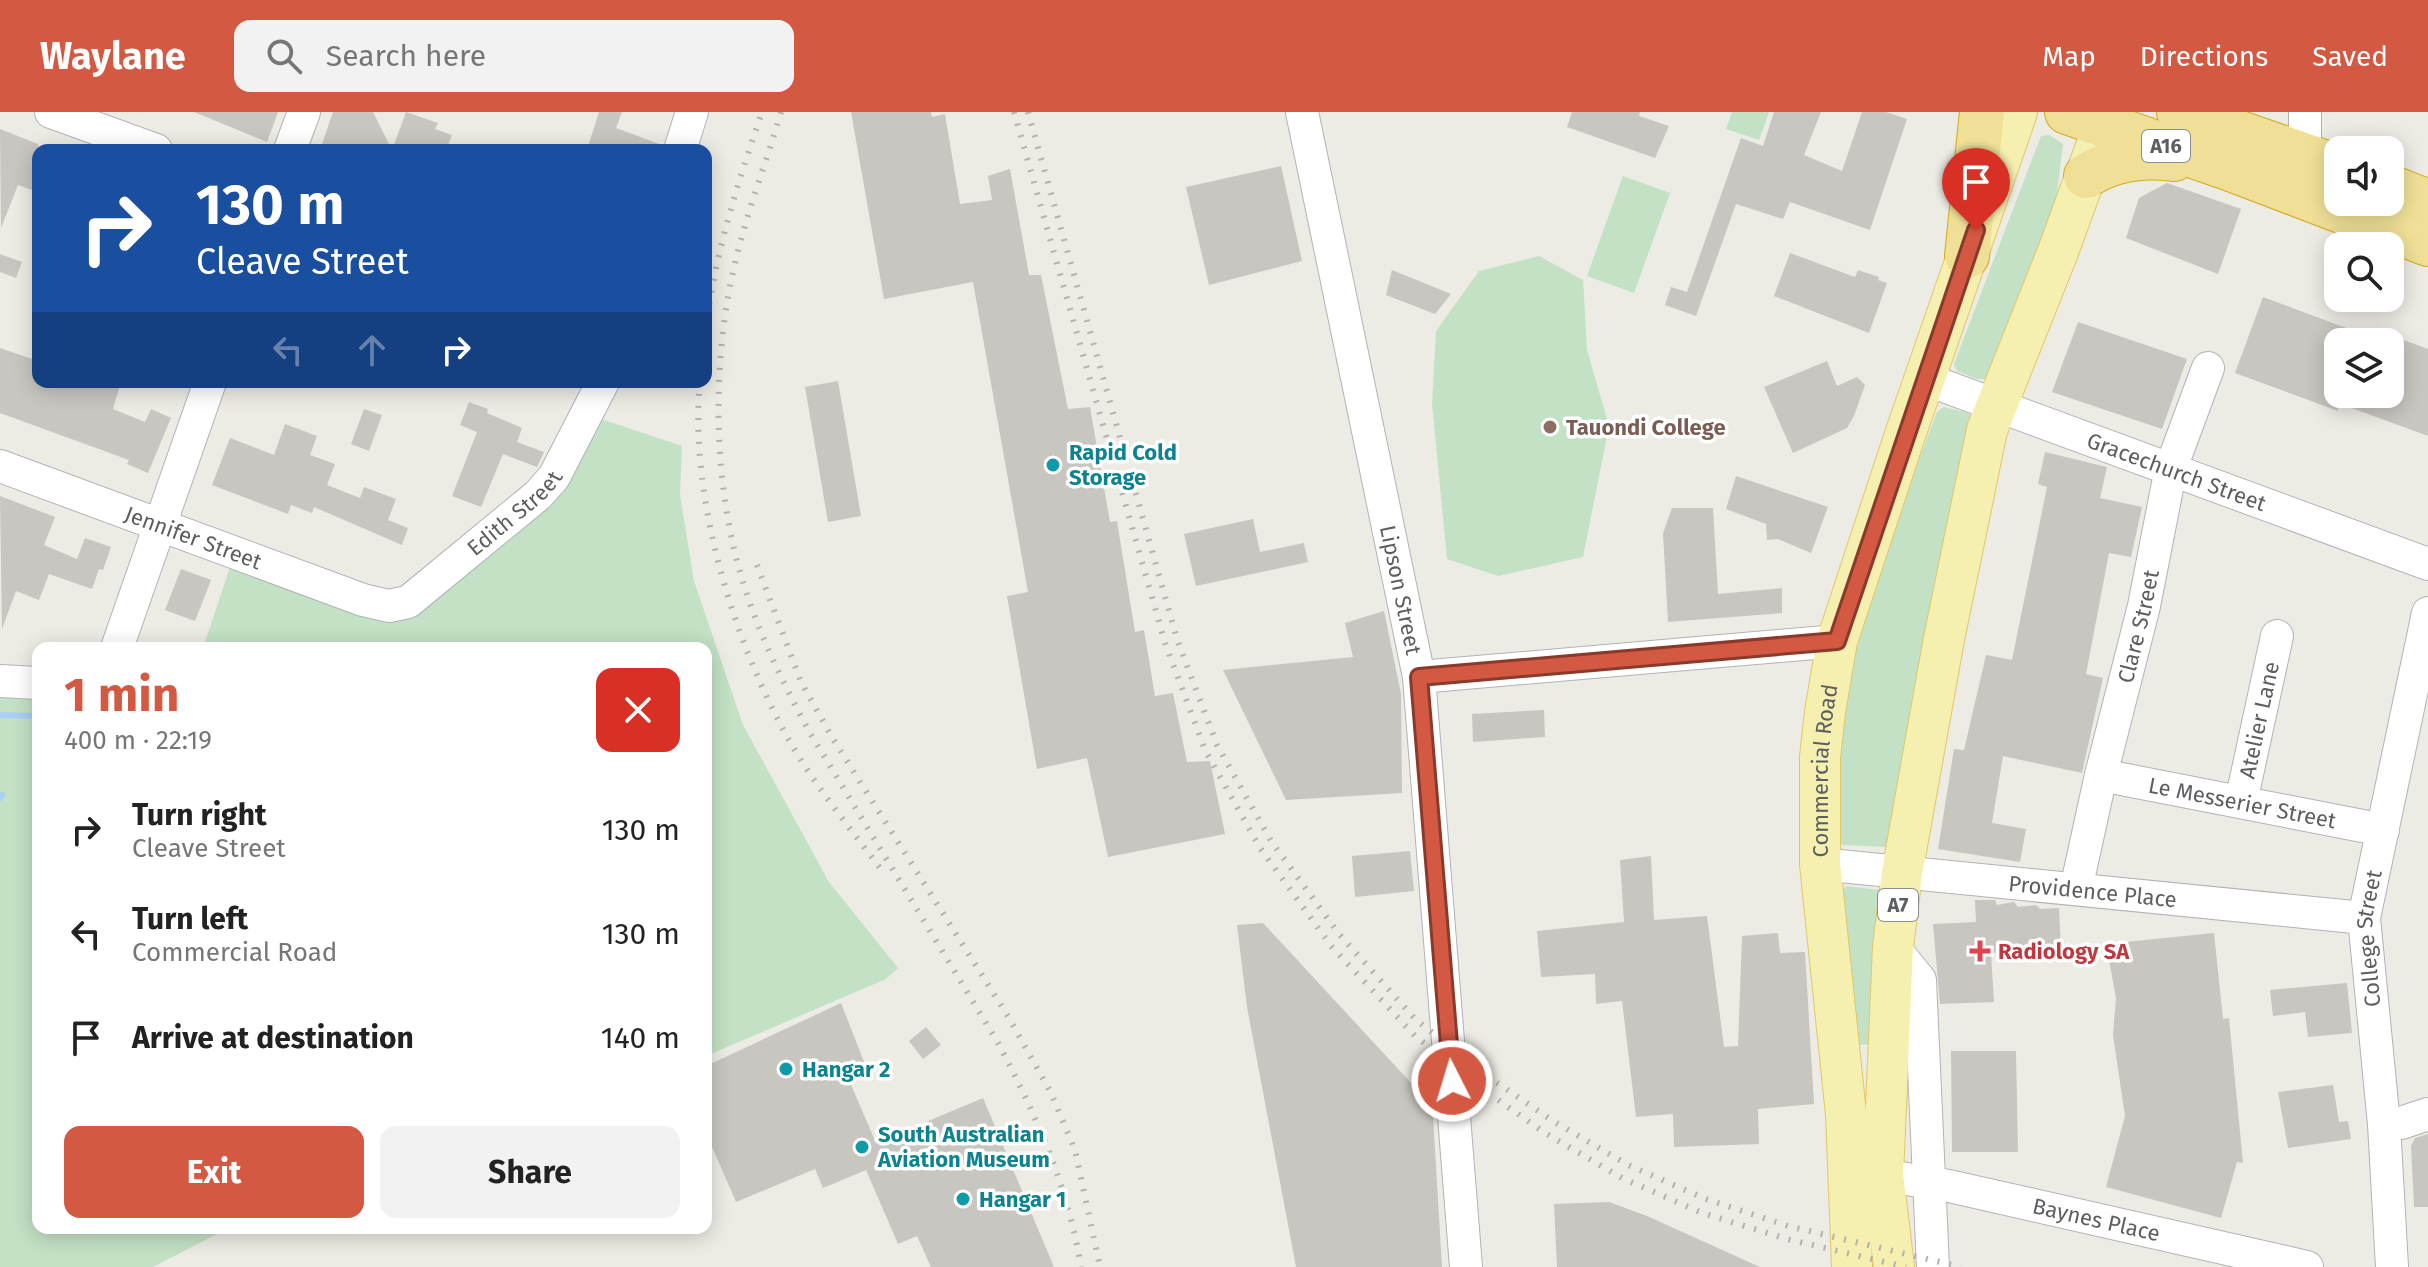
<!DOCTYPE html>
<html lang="en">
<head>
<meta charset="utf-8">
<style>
  :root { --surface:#fff; --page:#f2f2f2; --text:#222; --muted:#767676; --accent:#d45942 }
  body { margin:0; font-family:"Fira Sans",sans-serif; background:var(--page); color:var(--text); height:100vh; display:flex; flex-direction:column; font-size:30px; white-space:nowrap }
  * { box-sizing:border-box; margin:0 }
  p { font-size:26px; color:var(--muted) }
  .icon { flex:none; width:44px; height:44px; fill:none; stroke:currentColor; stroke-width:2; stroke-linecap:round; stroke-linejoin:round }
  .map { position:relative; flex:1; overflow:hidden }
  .sheet { position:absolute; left:32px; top:530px; width:680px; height:592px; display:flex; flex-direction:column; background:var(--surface); border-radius:16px; box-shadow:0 4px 20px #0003 }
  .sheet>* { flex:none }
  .top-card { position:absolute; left:32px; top:32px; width:680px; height:244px; border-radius:16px; box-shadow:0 4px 20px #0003; background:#1a4fa0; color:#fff; overflow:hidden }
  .controls { position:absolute; left:2324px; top:24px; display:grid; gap:16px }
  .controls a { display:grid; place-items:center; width:80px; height:80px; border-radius:16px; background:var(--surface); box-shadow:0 4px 20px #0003; font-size:40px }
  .pin { position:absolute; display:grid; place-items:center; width:68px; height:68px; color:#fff; margin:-82px -34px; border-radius:50% 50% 50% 0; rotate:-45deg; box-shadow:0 0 8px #0007 }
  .pin .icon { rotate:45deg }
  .me { position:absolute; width:88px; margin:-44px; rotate:355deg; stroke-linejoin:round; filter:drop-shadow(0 0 6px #0008) }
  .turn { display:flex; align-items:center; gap:28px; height:168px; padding:0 32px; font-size:36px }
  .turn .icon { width:104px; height:104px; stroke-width:2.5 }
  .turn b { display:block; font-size:56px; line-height:68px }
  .lanes { display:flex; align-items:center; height:76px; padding:0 32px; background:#0003; justify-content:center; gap:40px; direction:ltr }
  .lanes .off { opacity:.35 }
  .round { display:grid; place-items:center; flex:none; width:84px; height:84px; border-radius:16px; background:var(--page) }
  .overview { display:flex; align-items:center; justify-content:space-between; height:136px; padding:0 32px }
  h1 { font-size:48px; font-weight:700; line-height:60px; color:var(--accent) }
  .primary-button { display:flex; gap:16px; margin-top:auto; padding:16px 32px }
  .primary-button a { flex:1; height:92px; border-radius:16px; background:var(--accent); color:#fff; font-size:32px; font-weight:700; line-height:92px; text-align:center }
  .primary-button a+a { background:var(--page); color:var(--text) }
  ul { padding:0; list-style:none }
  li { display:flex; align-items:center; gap:24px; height:104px; padding:0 32px }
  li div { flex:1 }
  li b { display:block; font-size:30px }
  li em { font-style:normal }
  header { display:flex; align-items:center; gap:48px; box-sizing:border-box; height:112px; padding:0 40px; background:var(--accent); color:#fff }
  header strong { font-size:38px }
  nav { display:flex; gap:44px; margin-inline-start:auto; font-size:28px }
  .search { width:560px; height:72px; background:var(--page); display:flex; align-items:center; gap:20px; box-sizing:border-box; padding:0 28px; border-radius:16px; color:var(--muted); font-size:30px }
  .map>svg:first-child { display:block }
  .green { fill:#c3e1c5 }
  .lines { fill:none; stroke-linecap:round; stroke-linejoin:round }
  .stream { stroke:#accff4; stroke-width:6 }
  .building { fill:#c8c6c0 }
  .minor-casing { stroke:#b1b3b7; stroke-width:34 }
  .major-casing { stroke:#e0c869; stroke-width:42 }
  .highway-casing { stroke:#d5a91b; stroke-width:46 }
  .minor { stroke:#fff; stroke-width:32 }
  .major { stroke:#f5efb0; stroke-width:40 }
  .highway { stroke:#f0e097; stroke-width:44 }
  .rail { stroke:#b2b2b3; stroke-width:6; stroke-dasharray:2 10; stroke-linecap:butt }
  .route-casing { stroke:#8a3a2b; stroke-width:20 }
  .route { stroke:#d45942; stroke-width:14 }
  .education-dot { fill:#8d6e63; stroke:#fff; stroke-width:3 }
  .culture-dot { fill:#0f9aa8; stroke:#fff; stroke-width:3 }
  .health-dot { fill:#e0444e; stroke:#fff; stroke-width:3 }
  .labels { text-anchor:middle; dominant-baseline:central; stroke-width:7; stroke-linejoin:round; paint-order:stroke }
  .shield { fill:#fff; stroke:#8d8e91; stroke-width:2 }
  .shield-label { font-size:20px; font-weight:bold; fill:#5c5e62 }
  .education-label { font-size:22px; font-weight:bold; fill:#785e54; stroke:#fff; text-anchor:start }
  .culture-label { font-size:22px; font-weight:bold; fill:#0d838f; stroke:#fff; text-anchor:start }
  .street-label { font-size:22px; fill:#5c5e62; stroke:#fff }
  .health-label { font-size:22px; font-weight:bold; fill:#be3a42; stroke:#fff; text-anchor:start }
</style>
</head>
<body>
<header>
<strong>Waylane</strong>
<div class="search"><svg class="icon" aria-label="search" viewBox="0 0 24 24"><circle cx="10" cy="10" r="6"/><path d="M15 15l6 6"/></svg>Search here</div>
<nav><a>Map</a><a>Directions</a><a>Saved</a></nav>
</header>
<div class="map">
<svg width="2428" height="1155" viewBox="0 0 2428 1155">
  <rect width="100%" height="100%" fill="#ecebe4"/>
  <g class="green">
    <path d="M1732 0H1769L1759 28 1726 17Z"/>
    <path d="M2049 23 2063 32 2056 88 2048 113 1987 267H1977L1957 259 1954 252 2041 24Z"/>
    <path d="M1623 64 1670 81 1634 181 1587 164Z"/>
    <path d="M1539 144 1583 168 1587 238 1609 314 1583 445 1498 464 1447 447 1432 291 1436 219 1479 159Z"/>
    <path d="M1944 295 1968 301 1973 306 1888 735 1843 733 1840 732C1839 704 1836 675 1838 646 1846 527 1895 411 1937 300Z"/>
    <path d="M595 305 682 334 680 383 694 469 743 613 829 770 898 856 886 867 706 944V536H203L232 449 390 508Z"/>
    <path d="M0 577 38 579V1116H239L215 1123 153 1155H0Z"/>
    <path d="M1846 774 1880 778 1876 932 1859 933 1842 779Z"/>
  </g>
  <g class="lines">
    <g class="stream">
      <path d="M0 603 38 604"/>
      <path d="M0 686 2 683"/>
    </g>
  </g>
  <g class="building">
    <path d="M194 0H278L267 30Z"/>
    <path d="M333 0H373L392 38H320Z"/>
    <path d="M406 0 438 11 435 17 452 23 446 38H392Z"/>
    <path d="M599 0H622L616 16 662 33V38H587Z"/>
    <path d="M851 0H931L932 5 945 2 960 92 992 88 988 64 1010 57 1029 163H1041L1068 297 1090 295 1110 410 1117 409 1135 520 1144 518 1155 584 1173 581 1187 650 1210 649 1225 722 1108 745 1087 646 1037 657 1007 484 1028 480 973 170 884 187Z"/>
    <path d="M1572 0H1640L1639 4 1669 14 1655 46 1567 15Z"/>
    <path d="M1774 0H1821L1804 43 1842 59 1862 0H1886L1907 7 1870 118 1790 90 1783 107 1736 92 1696 204 1665 193 1671 175 1687 180 1741 26 1763 34Z"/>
    <path d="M0 17 38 32V80L18 73 1 116Z"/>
    <path d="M1281 54 1302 149 1209 173 1186 75Z"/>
    <path d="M2167 71 2241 97 2218 162 2126 126 2139 86Z"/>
    <path d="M1790 141 1855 165 1858 158 1879 165 1878 168 1887 171 1869 221 1774 184Z"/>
    <path d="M0 142 22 150 16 166 0 160Z"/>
    <path d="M1392 158 1451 182 1435 202 1386 183Z"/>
    <path d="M2263 185 2378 228 2338 230V282H2390V223L2428 237V324L2338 291V299L2235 261Z"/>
    <path d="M2078 210 2187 247 2162 317 2052 280Z"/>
    <path d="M0 236 38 249V270H121L113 297 145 310 151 297 171 306 148 361 127 352 129 348 0 301Z"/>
    <path d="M1827 249 1837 274 1857 265 1865 273 1854 304 1847 316 1793 341 1764 275Z"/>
    <path d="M838 269 861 404 828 410 805 275Z"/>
    <path d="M469 290 488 297 487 301 522 316 517 330 544 340 537 355 503 342 481 395 452 384 477 320 460 313Z"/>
    <path d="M364 297 382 303 369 339 351 332Z"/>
    <path d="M285 312 317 324 310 343 335 352 327 373 360 386 364 375 396 387 388 408 408 416 402 433 314 395 312 401 291 393 288 402 212 373 230 326 274 343Z"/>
    <path d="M2045 340 2107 355 2100 386 2142 395 2131 445 2109 441 2086 562 2103 566 2082 661 2003 644 1992 711 2026 717 2020 750 1938 737 1954 637 1964 638 1986 543 2012 548 2047 375 2038 372Z"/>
    <path d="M1736 364 1828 395 1811 441 1778 427 1767 428 1766 412 1726 397Z"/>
    <path d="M0 384 55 405 44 433 77 447 85 426 111 435 103 458 99 457 92 477 49 462 39 488 16 479 2 517Z"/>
    <path d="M1672 396H1713L1718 482 1782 476V501L1668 510 1663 421Z"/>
    <path d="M1253 407 1260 440 1304 431 1308 450 1196 474 1184 422Z"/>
    <path d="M181 457 211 468 195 509 165 498Z"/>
    <path d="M1384 499 1401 582 1402 681 1286 688 1223 558 1353 545 1345 511Z"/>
    <path d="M1544 598 1545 625 1473 630 1472 602Z"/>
    <path d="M1410 739 1414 779 1355 785 1352 744Z"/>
    <path d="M1651 744 1654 808 1707 804 1724 935 1738 934 1742 824 1778 821 1780 841 1805 840 1814 992 1758 997 1759 1032 1674 1035 1673 1002 1636 1005 1622 889 1596 892 1595 862 1541 865 1537 819 1624 810 1620 748Z"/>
    <path d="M1975 788H1995L1997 793 2014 790 2018 795 2036 793 2040 797 2059 796 2061 838 1991 841 1994 890 1940 892 1933 812 1976 810Z"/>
    <path d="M1263 811 1413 973 1431 971 1442 1155H1296L1247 895 1237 813Z"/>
    <path d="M2214 821 2223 907 2229 906 2243 1051 2237 1050 2221 1106 2106 1075 2125 1004 2113 923 2116 886 2106 832Z"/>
    <path d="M2347 871 2352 921 2308 925 2305 900 2273 904 2270 878Z"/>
    <path d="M841 891 868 960 849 968 876 1031 983 986 1054 1155H931L917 1124 898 1132 866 1058 823 1076 815 1057 736 1090 706 1021V954Z"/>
    <path d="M926 915 941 933 923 947 909 929Z"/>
    <path d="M1951 939H2016L2018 1040H1952Z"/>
    <path d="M2333 973 2339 1010 2348 1009 2351 1027 2288 1036 2278 980Z"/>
    <path d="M2428 1022V1095H2414L2411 1034 2415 1026Z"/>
    <path d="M1609 1090 1647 1104 1760 1155H1557L1554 1092Z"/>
  </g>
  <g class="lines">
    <g class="minor-casing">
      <g id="minor">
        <path d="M51 0 156 38"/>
        <path id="s1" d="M1302 0 1419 565 1466 1155"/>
        <path d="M2305 0V43"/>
        <path d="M290 38 304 0"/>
        <path d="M680 38 692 0"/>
        <path id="s2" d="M1925 267 2428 452"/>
        <path id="s3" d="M0 354 363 488 389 494 408 490 538 383 554 365 603 270"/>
        <path d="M117 536 210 270"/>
        <path d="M1419 565 1837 529"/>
        <path d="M0 569 38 571"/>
        <path id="s4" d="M2101 663 2383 718"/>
        <path id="s5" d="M2241 690 2277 524"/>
        <path id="s6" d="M1820 752 2364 806"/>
        <path id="s7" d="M2076 777 2101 663 2144 494 2171 356 2208 256"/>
        <path d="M1893 835 1920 868 1933 1155"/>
        <path d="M2384 1012 2401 1011 2428 1002"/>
        <path id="s8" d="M1883 1063 1949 1074 2307 1155"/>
        <path id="s9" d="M2392 1155 2384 1012 2364 806 2428 501"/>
      </g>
    </g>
    <g class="major-casing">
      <g id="major">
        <path id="s10" d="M1852 1155 1846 1002 1820 752V645L1825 600 1837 529 1905 323 2017 0"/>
        <path d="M1894 1155 1883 1063 1893 835 1902 761 1944 527 1987 318 2059 137 2097 32"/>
      </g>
    </g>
    <g class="highway-casing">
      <g id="highway">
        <path d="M2067 0 2228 56 2428 132"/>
        <path d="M2179 0 2338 55"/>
        <path d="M2086 64C2112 47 2144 43 2174 47"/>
        <path d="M2390 75 2428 90"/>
        <path d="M1967 144 1982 0"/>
      </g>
    </g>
    <use href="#minor" class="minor"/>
    <use href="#major" class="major"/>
    <use href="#highway" class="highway"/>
    <g class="rail">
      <path d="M781 0C766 51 747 100 735 151 713 244 713 349 735 441 750 504 779 564 810 621L998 931C1036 1003 1068 1074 1081 1155"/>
      <path d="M1014 0 1165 531 1205 638 1260 736 1332 835 1415 924 1484 978 1545 1021 1622 1066 1702 1101 1787 1127 1906 1155"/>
      <path d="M1028 0 1177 527 1217 633 1271 729 1339 822 1415 907 1487 964 1553 1009 1628 1053 1706 1087 1788 1114 1961 1155"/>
      <path d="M706 216C715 141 738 70 762 0"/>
      <path d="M700 270C689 381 732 524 785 621 811 669 847 712 880 756"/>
      <path d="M757 453 801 570 833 627 1009 906 1051 981 1075 1038 1100 1155"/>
    </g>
  </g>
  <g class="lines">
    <g class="route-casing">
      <path id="route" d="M1452 969 1419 565 1837 529 1976 118"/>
    </g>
    <use href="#route" class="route"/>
  </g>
  <circle class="education-dot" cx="1550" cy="315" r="8"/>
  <g class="culture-dot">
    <circle cx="1053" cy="353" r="8"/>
    <circle cx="786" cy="957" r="8"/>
    <circle cx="862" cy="1035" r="8"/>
    <circle cx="963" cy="1087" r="8"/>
  </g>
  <path class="health-dot" d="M1976 827h8v8h8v8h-8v8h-8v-8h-8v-8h8z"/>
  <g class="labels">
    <g class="shield">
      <rect x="2142" y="18" width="48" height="32" rx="6"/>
      <rect x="1878" y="777" width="40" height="32" rx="6"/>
    </g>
    <g class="shield-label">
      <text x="2166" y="34">A16</text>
      <text x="1898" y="793">A7</text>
    </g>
    <g class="education-label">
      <text x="1566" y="315">Tauondi College</text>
    </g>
    <g class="culture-label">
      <text x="1069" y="340">Rapid Cold<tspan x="1069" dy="25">Storage</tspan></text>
      <text x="802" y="957">Hangar 2</text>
      <text x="878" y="1022">South Australian<tspan x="878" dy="25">Aviation Museum</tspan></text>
      <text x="979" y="1087">Hangar 1</text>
    </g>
    <g class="street-label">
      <text stroke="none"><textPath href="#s2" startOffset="268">Gracechurch Street</textPath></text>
      <text stroke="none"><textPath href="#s3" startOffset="572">Edith Street</textPath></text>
      <text stroke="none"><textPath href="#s3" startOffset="206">Jennifer Street</textPath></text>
      <text stroke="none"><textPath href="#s1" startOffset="488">Lipson Street</textPath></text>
      <text stroke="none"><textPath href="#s7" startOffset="270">Clare Street</textPath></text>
      <text stroke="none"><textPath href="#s5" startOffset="84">Atelier Lane</textPath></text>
      <text stroke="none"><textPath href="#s10" startOffset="498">Commercial Road</textPath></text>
      <text stroke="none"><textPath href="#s4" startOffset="144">Le Messerier Street</textPath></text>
      <text stroke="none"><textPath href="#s6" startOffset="274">Providence Place</textPath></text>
      <text stroke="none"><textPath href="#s9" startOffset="330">College Street</textPath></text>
      <text stroke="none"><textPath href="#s8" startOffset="218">Baynes Place</textPath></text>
    </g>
    <g class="health-label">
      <text x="1998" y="839">Radiology SA</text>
    </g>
  </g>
</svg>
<div class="controls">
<a><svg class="icon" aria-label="sound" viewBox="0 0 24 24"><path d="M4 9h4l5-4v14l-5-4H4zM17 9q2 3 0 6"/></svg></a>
<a><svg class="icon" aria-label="search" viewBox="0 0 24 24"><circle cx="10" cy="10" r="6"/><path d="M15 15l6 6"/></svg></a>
<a><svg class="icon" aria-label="layers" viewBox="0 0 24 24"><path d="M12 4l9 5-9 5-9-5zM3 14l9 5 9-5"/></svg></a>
</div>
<div class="pin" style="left:1976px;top:118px;background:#d93025"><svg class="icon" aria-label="arrive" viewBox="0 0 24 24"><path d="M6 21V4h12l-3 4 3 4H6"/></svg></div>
<svg class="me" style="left:1452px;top:969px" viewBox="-20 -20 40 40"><circle r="17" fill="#d45942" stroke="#fff" stroke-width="3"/><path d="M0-11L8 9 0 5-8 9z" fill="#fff"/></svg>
<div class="top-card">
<div class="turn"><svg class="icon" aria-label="right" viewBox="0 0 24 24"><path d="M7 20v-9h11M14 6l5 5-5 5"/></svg><div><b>130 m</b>Cleave Street</div></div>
<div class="lanes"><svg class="icon off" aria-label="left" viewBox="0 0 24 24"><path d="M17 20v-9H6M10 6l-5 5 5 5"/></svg><svg class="icon off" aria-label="ahead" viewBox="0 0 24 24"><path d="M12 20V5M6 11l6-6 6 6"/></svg><svg class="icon" aria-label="right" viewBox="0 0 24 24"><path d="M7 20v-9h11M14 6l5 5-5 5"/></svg></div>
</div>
<section class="sheet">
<div class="overview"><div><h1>1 min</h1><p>400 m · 22:19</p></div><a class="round" style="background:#d93025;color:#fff"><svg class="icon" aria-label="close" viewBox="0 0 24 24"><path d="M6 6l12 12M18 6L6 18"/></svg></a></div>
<ul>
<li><svg class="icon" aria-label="right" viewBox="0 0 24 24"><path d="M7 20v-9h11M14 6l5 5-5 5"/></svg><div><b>Turn right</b><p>Cleave Street</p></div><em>130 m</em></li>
<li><svg class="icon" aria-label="left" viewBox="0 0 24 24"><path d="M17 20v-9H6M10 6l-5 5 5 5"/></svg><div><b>Turn left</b><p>Commercial Road</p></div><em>130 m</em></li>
<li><svg class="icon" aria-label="arrive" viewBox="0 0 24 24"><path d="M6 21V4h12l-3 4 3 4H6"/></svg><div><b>Arrive at destination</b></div><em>140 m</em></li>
</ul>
<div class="primary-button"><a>Exit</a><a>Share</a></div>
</section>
</div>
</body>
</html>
